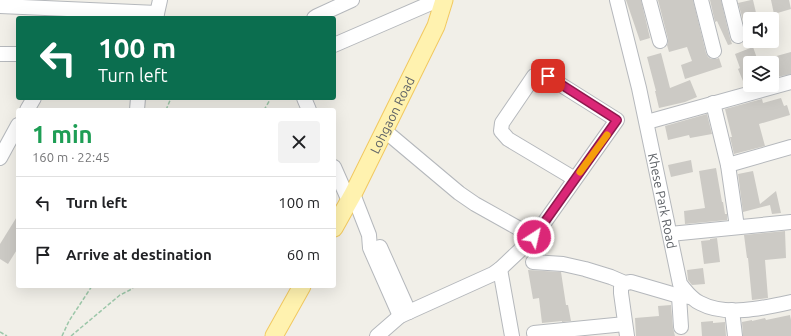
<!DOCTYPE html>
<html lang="en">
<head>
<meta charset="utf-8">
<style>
  :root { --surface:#fff; --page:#f2f2f2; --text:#202124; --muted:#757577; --line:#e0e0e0 }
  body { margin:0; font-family:Ubuntu,sans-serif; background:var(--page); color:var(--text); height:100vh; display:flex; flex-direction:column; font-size:15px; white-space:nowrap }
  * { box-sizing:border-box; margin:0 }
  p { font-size:13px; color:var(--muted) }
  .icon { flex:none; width:22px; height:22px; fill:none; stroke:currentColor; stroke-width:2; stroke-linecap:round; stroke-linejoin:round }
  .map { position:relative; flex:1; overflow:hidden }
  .details { position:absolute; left:16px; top:108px; width:320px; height:180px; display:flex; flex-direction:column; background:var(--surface); border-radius:4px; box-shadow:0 4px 16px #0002 }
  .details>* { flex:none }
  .banner { position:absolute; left:16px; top:16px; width:320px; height:84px; border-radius:4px; box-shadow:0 4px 16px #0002; background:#0b6e4f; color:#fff; overflow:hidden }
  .controls { position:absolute; left:743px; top:12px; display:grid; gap:8px }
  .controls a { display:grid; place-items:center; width:36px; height:36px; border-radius:4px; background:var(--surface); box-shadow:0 4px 16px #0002; font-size:20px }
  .pin { position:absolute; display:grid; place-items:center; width:34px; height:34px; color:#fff; margin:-17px; border-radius:8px; box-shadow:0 2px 6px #0006 }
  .me { position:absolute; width:44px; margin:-22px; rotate:35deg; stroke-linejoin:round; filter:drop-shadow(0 0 3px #0008) }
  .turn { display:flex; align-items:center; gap:14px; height:84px; padding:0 16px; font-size:18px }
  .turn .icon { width:52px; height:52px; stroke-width:2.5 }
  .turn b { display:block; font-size:28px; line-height:34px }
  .round { display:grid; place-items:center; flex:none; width:42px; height:42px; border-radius:4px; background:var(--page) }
  .summary { display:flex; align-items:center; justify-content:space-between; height:68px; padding:0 16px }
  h1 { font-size:24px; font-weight:600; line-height:30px; color:#1e9e55 }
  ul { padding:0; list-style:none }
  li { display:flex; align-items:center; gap:12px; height:52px; padding:0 16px; border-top:1px solid var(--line) }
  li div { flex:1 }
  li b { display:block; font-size:15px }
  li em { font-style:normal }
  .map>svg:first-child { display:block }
  .building { fill:#cccac5 }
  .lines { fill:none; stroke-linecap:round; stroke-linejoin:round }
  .minor-casing { stroke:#b5b8bc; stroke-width:16 }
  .major-casing { stroke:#f2c960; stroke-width:19 }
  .path { stroke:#9cc7a9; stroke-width:1.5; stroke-dasharray:4 2; stroke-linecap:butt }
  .minor { stroke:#fff; stroke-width:14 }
  .major { stroke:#fff2af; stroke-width:17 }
  .route-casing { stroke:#8e194d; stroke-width:10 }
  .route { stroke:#db2777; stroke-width:7 }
  .slow { stroke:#f59e0b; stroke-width:7 }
  .labels { text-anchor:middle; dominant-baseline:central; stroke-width:4; stroke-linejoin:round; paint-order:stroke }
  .street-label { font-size:13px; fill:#5f6368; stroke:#fff }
</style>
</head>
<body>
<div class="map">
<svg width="791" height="336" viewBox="0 0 791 336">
  <rect width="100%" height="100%" fill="#f1efe8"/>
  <g class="building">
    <path d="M626 0H641L650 38 640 41Z"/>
    <path d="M658 0H693L706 53 708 57 711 59H716L719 58 722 67 685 79 681 65 692 61 687 47 669 52 667 45 668 43V39Z"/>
    <path d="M710 0H721L730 38 732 44 728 45 717 21 715 22Z"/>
    <path d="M751 0H753L757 17 743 20 738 3Z"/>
    <path d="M771 0H789L791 9 774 14Z"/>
    <path d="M753 47 758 61 791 52V74L772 78V63H750V85L745 86 738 69 740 68 735 54Z"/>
    <path d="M661 53 670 88 690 80 697 97 685 102 659 108 655 91H656L647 57Z"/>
    <path d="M781 98 784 106 787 105 790 115 759 124 765 146 734 154 730 137H732L725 109 762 99 763 103Z"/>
    <path d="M707 114 712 134 690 138 689 135 668 140 665 126Z"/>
    <path d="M691 160 693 172 671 177 668 165Z"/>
    <path d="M716 168 722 202H723L725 214H727V220L685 224 684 211 705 208 699 171Z"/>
    <path d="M753 171 760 204 776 191 781 213 772 214 770 205 743 212 738 174Z"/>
    <path d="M18 215V248L8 264 0 259V244Z"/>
    <path d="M785 231 786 258 765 260 768 298 752 300 748 258H747L744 235Z"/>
    <path d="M717 238 720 262 704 264 701 241 710 240V239Z"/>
    <path d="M703 268 705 284 692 285 688 280 687 270Z"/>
    <path d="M528 270 561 272 566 305H568L571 321 562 322V321L542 323 539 298 533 299Z"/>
    <path d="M671 305 673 328 675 336H636L635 318 659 316 658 306Z"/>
    <path d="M790 315 791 320V336H743L742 322 752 320V321L765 318 766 320Z"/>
    <path d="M713 321V323L725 322 726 336H702L701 322Z"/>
  </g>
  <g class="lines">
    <g class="minor-casing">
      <g id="minor">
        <path id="s1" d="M617 0 639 88 680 284C686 291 691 299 700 303 726 317 764 308 791 302"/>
        <path d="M649 0 660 41"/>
        <path d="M701 0 714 51"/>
        <path d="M729 0 738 36"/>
        <path d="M0 6 157 13"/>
        <path d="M156 18 160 0"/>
        <path d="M314 18 317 16 352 0"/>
        <path d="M334 45 438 0"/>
        <path d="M0 54H18"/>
        <path d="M304 98 309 110"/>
        <path d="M713 103 728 165 737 227"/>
        <path d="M27 110 34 98"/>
        <path d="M137 110 138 98"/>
        <path d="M647 122 791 82"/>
        <path d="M384 130 459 193 475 204 534 237"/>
        <path d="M0 158 18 125"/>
        <path d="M728 165 791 147"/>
        <path d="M334 167 349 201"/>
        <path d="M353 194 369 235 370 248 400 316"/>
        <path d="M670 234 791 222"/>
        <path d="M380 247 409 312"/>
        <path d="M533 262 563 264 585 269 611 277 625 283 631 282 679 296 691 297"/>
        <path d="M500 269 512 336"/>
        <path d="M625 283 621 287V293L627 336"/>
        <path d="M679 296 681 327"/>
        <path d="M732 310 735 336"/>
        <path d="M534 333 625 324"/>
        <path d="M377 336 400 316 493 274 500 269 534 237 617 120 547 76 540 75 534 76 502 123 501 131 508 139 575 179"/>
      </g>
    </g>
    <g class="major-casing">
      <g id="major">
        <path id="s2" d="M334 228 353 194 436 26 444 0"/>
        <path d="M274 336 302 286"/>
      </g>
    </g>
    <g class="path">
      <path d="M166 110 171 98"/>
      <path d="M264 110 271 98"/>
      <path d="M0 332 7 336"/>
      <path d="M62 336 69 321 92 286"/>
      <path d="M71 336 120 295 130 290 135 286"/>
    </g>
    <use href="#minor" class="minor"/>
    <use href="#major" class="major"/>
  </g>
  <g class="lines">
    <g class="route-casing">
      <path id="route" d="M534 237 617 120 548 76"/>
    </g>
    <use href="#route" class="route"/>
    <path class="slow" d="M580 172 607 135"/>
  </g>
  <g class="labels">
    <g class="street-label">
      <text stroke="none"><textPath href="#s2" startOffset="127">Lohgaon Road</textPath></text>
      <text stroke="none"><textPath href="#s1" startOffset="206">Khese Park Road</textPath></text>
    </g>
  </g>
</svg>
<div class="controls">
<a><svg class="icon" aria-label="sound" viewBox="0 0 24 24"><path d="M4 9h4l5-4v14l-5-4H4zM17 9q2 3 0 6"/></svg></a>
<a><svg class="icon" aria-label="layers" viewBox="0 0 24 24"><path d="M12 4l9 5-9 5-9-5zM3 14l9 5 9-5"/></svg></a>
</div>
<div class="pin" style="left:548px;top:76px;background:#d93025"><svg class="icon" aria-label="arrive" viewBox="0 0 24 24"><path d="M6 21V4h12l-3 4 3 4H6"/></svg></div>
<svg class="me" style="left:534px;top:237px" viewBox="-20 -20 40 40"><circle r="17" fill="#db2777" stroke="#fff" stroke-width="3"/><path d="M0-11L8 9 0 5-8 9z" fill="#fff"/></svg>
<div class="banner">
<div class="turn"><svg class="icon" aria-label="left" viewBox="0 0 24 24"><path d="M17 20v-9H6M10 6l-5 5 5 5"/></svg><div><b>100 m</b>Turn left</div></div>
</div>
<section class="details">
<div class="summary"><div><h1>1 min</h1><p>160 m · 22:45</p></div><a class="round"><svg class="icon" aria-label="close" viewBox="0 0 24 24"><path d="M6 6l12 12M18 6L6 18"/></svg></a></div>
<ul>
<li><svg class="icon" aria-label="left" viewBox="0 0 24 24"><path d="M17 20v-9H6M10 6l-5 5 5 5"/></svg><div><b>Turn left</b></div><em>100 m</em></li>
<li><svg class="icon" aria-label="arrive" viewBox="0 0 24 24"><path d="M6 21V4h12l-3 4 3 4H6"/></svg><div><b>Arrive at destination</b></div><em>60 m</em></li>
</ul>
</section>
</div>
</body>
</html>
